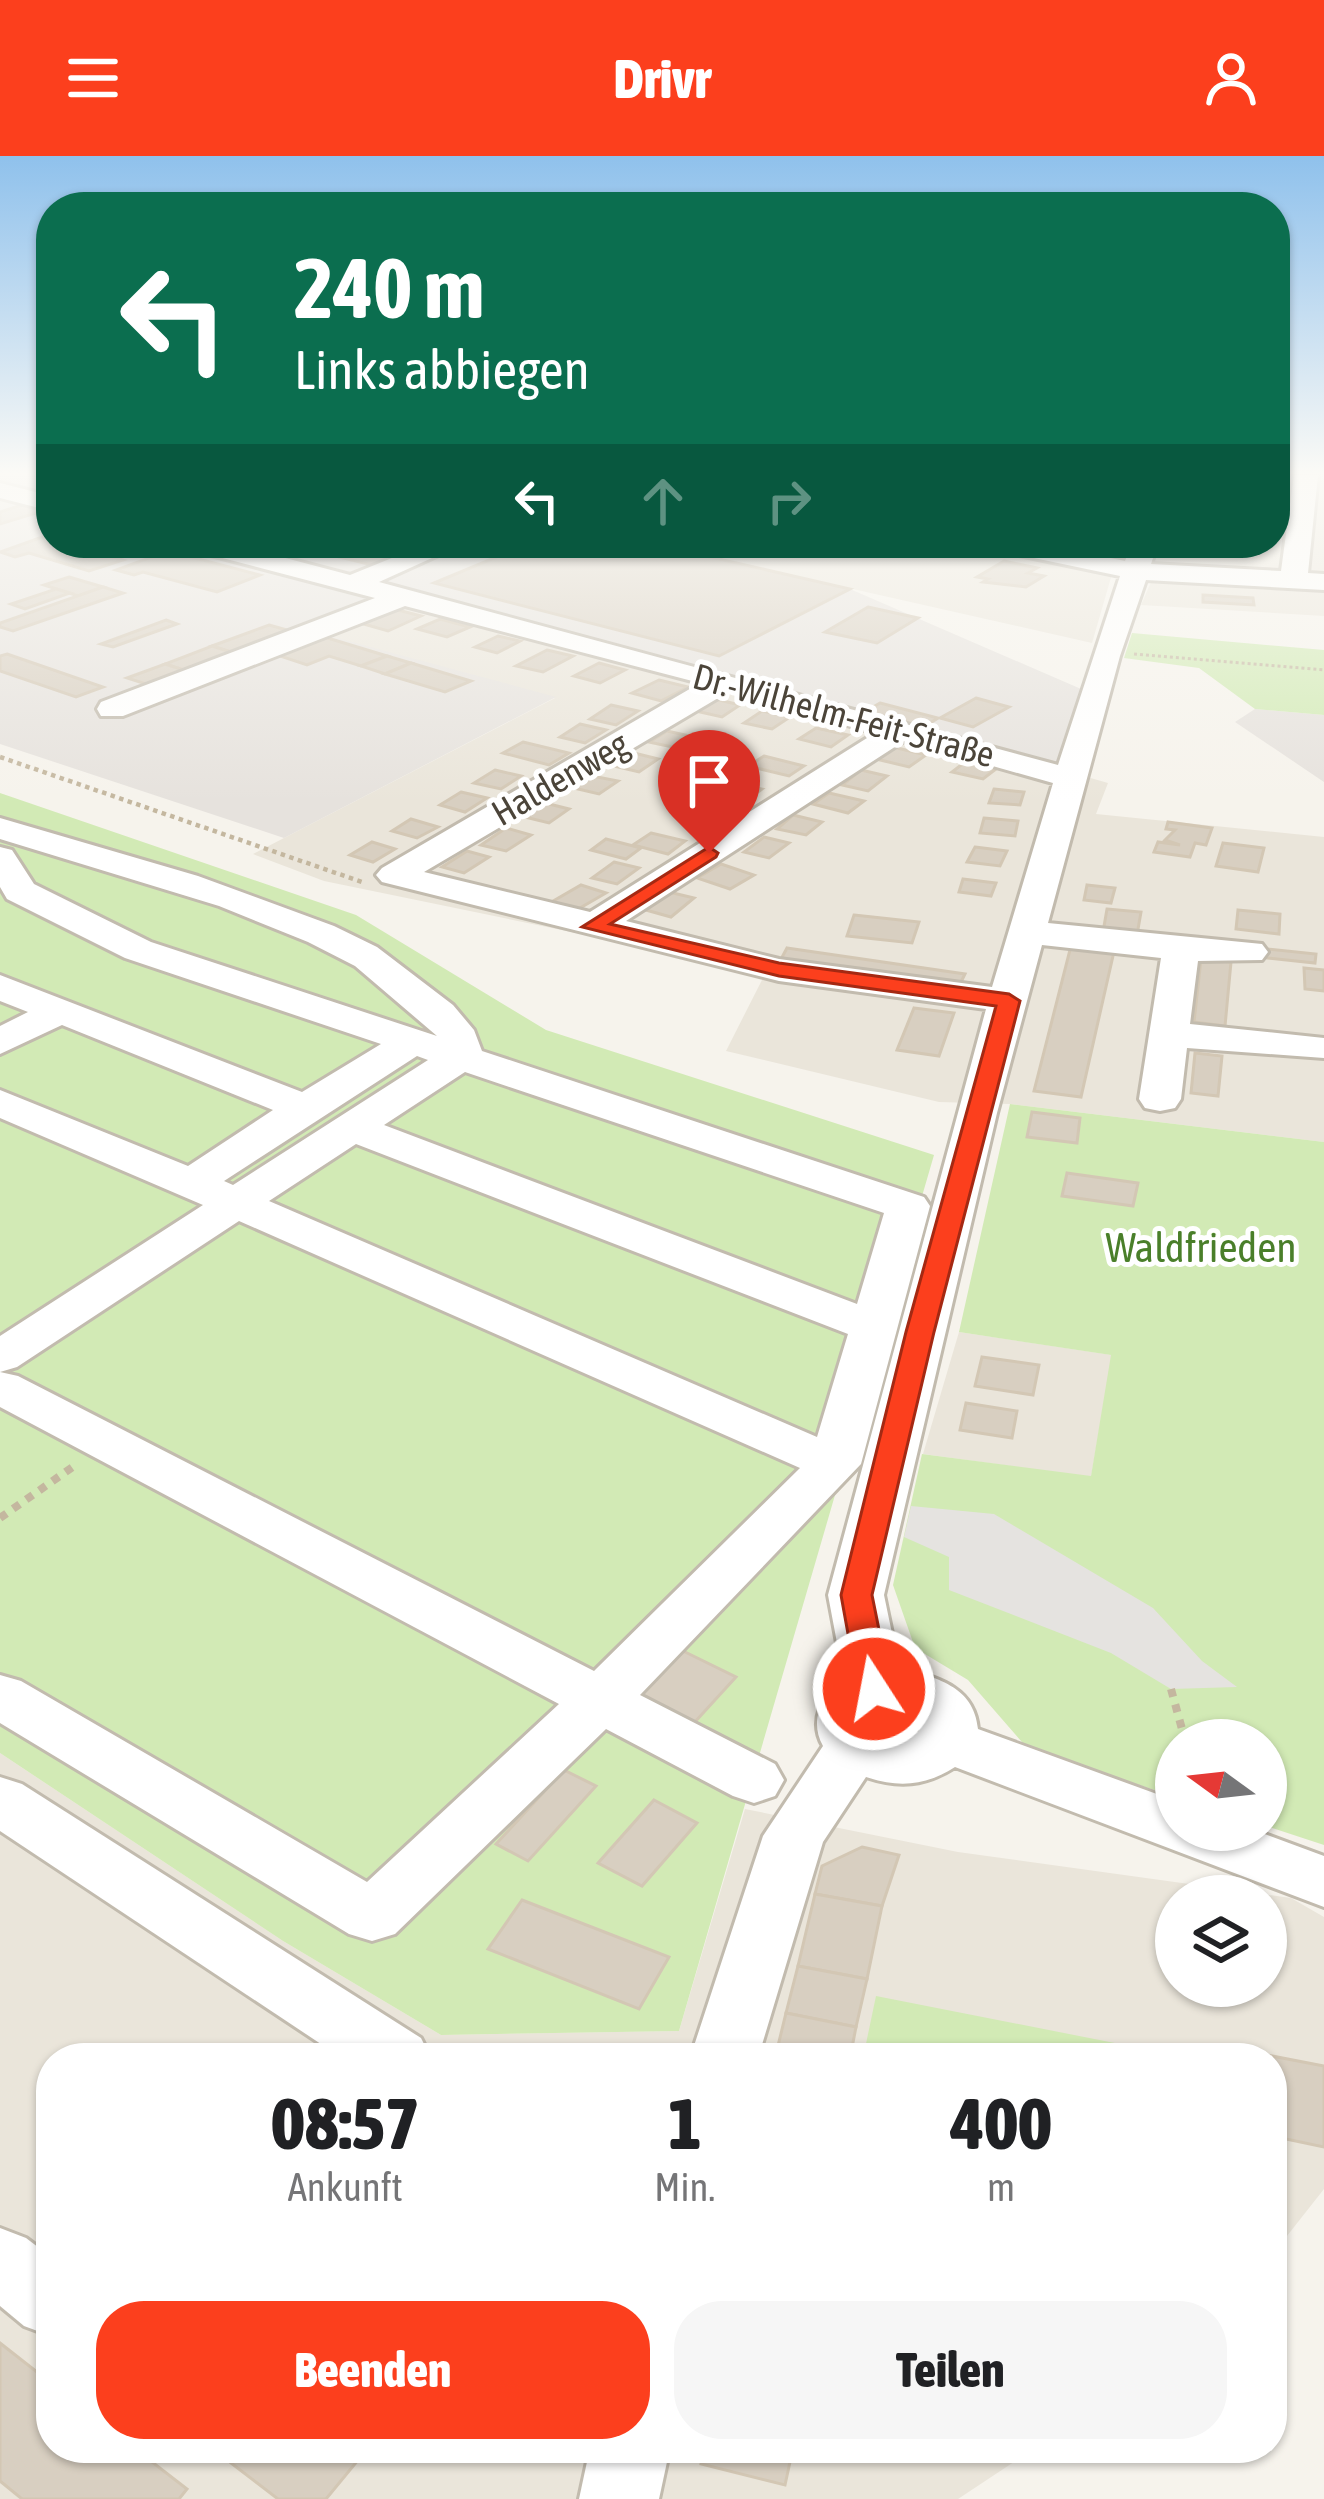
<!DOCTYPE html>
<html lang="de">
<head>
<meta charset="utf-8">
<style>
  :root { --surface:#fff; --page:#f6f6f6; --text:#202124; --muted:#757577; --accent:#fc3f1d }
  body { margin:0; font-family:"Asap Condensed",sans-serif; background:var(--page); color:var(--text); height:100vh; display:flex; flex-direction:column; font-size:45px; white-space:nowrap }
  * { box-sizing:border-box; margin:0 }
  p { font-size:39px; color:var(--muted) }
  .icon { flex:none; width:66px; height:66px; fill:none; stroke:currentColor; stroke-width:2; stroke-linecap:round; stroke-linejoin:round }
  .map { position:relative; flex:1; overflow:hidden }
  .side { position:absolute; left:36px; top:1887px; width:1251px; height:420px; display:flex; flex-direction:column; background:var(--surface); border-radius:48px; box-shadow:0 3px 9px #0004 }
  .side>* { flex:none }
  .top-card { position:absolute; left:36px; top:36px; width:1254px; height:366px; border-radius:48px; box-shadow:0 3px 9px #0004; background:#0b6e4f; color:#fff; overflow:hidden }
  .needle { width:78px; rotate:285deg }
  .buttons { position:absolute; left:1155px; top:1563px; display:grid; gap:24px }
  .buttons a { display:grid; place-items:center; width:132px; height:132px; border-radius:50%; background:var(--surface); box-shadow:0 3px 9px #0004; font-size:60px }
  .pin { position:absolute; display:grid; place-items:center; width:102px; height:102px; color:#fff; margin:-123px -51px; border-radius:50% 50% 50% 0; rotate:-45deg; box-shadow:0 0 12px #0007 }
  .pin .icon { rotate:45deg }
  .me { position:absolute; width:132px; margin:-66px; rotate:349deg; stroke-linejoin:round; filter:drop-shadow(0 0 9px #0008) }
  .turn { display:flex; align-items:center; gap:42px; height:252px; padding:0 60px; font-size:54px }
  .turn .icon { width:156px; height:156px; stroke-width:2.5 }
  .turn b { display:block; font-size:84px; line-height:102px }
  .lanes { display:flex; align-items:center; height:114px; padding:0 60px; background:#0003; justify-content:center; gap:60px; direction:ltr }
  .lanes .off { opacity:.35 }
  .eta { display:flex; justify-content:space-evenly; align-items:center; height:204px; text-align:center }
  .eta b { font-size:72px; font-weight:800; line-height:84px }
  .action { display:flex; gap:24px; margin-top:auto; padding:24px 60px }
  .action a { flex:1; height:138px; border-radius:48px; background:var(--accent); color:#fff; font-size:48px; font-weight:800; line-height:138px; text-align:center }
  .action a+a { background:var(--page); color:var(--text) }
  header { display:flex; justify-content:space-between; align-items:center; height:156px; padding:0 60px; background:var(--accent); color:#fff; font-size:54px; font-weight:800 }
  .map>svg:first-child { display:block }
  .residential { fill:#eae5da; fill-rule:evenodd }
  .industrial { fill:#e6e2dd }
  .green { fill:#d2eab5 }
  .parking { fill:#e5e3e0 }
  .building { fill:#d8cfc1; stroke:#d3c7b4; stroke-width:3 }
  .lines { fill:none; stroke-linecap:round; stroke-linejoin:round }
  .minor-casing { stroke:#c2bbae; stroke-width:6 }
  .path-far2 { stroke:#c4b79f; stroke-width:3; stroke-dasharray:3 3; stroke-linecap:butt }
  .path-far1 { stroke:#c4b79f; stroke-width:4.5; stroke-dasharray:4.5 4.5; stroke-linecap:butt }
  .path { stroke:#c4b79f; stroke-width:8; stroke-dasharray:8 8; stroke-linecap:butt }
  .minor { fill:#fff; fill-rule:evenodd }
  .route { fill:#fc3f1d; stroke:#a42913; stroke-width:3 }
  .labels { text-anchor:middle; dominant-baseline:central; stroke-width:10; stroke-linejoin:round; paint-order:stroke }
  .far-street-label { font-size:36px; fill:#4b4439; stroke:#fff }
  .park-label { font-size:42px; fill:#4a7f2a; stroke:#fff }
</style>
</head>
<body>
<header><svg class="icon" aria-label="menu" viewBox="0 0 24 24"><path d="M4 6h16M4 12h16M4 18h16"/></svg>Drivr<svg class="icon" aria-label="person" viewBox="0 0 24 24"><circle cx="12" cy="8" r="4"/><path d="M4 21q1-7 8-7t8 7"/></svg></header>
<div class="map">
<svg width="1324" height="2343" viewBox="0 0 1324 2343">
  <rect width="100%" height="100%" fill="#f6f3ec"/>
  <g class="residential">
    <path d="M1275 319H1324V460L1141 449 1155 417 1135 415 1145 387H1275Z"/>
    <path d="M649 387H1121L1092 487Z"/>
    <path d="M413 436 805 540 1108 627 1096 658 1324 681V986L1010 948 939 946 726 895 766 816 324 725 253 698 555 542 320 478Z"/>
    <path d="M959 1176 1112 1199 1091 1321 923 1298Z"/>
    <path d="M0 1597 283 1785 441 1879 679 1875 745 1653 958 1696 1291 1742 1324 1761V2033L1272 2099V1902H51V2292H1035L958 2343H0ZM1176 1740H1266V1830H1176Z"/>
  </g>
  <g class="industrial">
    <path d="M0 319H51V387H649L850 433 1095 539 1085 620 805 540 414 436 322 478 556 541 284 682 0 588Z"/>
    <path d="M1255 553 1324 559V626L1235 566Z"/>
  </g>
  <g class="green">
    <path d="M1132 477 1324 494V559L1255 553 1199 512 1124 502Z"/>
    <path d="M0 637 356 759 546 874 934 999 679 1875 441 1879 283 1785 0 1597Z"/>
    <path d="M1010 948 1324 986V1689L1266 1670V1584H1176V1641L1028 1593 968 1524 915 1492 893 1429 922 1298 1091 1320 1111 1199 959 1176Z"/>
    <path d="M876 1840 1191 1902H863Z"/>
  </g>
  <path class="parking" d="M911 1350 994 1358 1153 1452 1202 1505 1237 1531 1171 1533 1111 1497 949 1434V1401L904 1381Z"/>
  <g class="building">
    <path d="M28 347 49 353 0 368V356Z"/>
    <path d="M45 380 51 387H68L123 404 89 415 29 397 15 401 0 396Z"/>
    <path d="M282 387H439L380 411Z"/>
    <path d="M530 387H649L850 433 719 500 434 427Z"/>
    <path d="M168 395 260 419 217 436 143 416 134 419 116 414Z"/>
    <path d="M1004 405 1037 412 1028 417 1044 420 1026 431 983 426 988 423 977 421Z"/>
    <path d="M69 421 103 431 78 440 44 429Z"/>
    <path d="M103 431 123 437 13 475 0 471V467Z"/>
    <path d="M56 433 70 437 25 453 11 448Z"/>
    <path d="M1203 439 1253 442 1254 449 1203 446Z"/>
    <path d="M868 451 918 462 877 487 825 476Z"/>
    <path d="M394 453 421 460 388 475 360 467Z"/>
    <path d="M440 463 470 471 447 481 417 473Z"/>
    <path d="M166 464 177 468 113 491 101 488Z"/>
    <path d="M269 469 294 476 237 498 212 490Z"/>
    <path d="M321 480 387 500 361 510 329 500 307 509 274 498Z"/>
    <path d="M498 480 520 485 497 497 475 491Z"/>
    <path d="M212 490 237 498 190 516 165 508Z"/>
    <path d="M547 494 573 500 543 516 516 510Z"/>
    <path d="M7 498 103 531 76 541 0 515V500Z"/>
    <path d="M387 500 411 507 385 518 361 510Z"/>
    <path d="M411 507 471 525 445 536 385 518Z"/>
    <path d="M599 507 625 514 600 527 574 520Z"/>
    <path d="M165 508 190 516 152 530 127 522Z"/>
    <path d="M659 524 688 531 661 545 632 537Z"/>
    <path d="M976 542 1009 551 973 571 940 562Z"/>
    <path d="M715 543 740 549 722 561 696 555Z"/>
    <path d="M880 547 938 562 924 571 866 555Z"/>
    <path d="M611 549 638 555 616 569 590 563Z"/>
    <path d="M762 555 790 561 772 573 744 567Z"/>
    <path d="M580 568 606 574 585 587 560 581Z"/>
    <path d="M816 572 848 579 831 591 799 583Z"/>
    <path d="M667 575 694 581 677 592 649 586Z"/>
    <path d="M523 586 569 597 549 609 503 597Z"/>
    <path d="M889 590 926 599 909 611 872 602Z"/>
    <path d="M630 596 658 603 639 616 610 609Z"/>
    <path d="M764 600 804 610 789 620 748 610Z"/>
    <path d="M965 606 996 613 983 623 952 616Z"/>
    <path d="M495 614 521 620 501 633 474 627Z"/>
    <path d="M861 614 887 620 868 635 842 629Z"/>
    <path d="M592 620 618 625 599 638 574 632Z"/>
    <path d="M739 628 762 633 744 646 721 641Z"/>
    <path d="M994 633 1024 636 1020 649 989 647Z"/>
    <path d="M461 636 487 642 465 656 440 649Z"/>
    <path d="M829 637 864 645 848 657 813 648Z"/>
    <path d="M545 647 569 653 549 667 525 661Z"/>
    <path d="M700 653 723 659 706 671 683 665Z"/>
    <path d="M793 659 822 666 806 679 777 673Z"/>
    <path d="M984 662 1018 665 1015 680 980 677Z"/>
    <path d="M411 663 438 671 417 682 392 675Z"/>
    <path d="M1168 666 1212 672 1206 689 1195 687 1190 701 1154 696 1158 686 1180 689 1165 684 1175 674 1166 673Z"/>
    <path d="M506 672 531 679 506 695 481 689Z"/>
    <path d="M651 677 685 685 668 698 633 689Z"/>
    <path d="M764 681 789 687 769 702 744 696Z"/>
    <path d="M606 683 641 692 626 703 591 694Z"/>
    <path d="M372 686 395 693 373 706 350 699Z"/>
    <path d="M1223 687 1264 692 1258 716 1216 710Z"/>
    <path d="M975 691 1007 695 1000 710 967 706Z"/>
    <path d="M467 695 489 701 464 717 442 711Z"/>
    <path d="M614 706 639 712 617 728 592 722Z"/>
    <path d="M721 708 754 719 730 733 697 722Z"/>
    <path d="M963 723 996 727 991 740 959 736Z"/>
    <path d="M581 729 606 737 566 760 541 752Z"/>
    <path d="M1087 729 1115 732 1111 747 1084 744Z"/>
    <path d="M669 736 694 742 671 761 646 754Z"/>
    <path d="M1107 753 1141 756 1137 779 1103 776Z"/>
    <path d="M1238 754 1280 758 1279 778 1236 773Z"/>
    <path d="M854 759 919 766 912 787 847 780Z"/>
    <path d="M1072 786 1115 791 1081 941 1034 935Z"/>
    <path d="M787 792 965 818 959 830 780 805Z"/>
    <path d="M1258 792 1316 798 1315 807 1258 801Z"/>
    <path d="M1201 803 1231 806 1225 870 1194 866Z"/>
    <path d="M1304 812 1324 814V835L1305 833Z"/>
    <path d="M914 852 954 857 939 900 897 894Z"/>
    <path d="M1195 897 1222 900 1218 940 1191 937Z"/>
    <path d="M1032 956 1080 962 1077 987 1027 981Z"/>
    <path d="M1067 1017 1138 1027 1133 1050 1062 1040Z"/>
    <path d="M982 1201 1039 1209 1033 1239 975 1230Z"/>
    <path d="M966 1247 1017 1255 1012 1282 960 1274Z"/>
    <path d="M681 1494 736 1521 694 1567 638 1539Z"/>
    <path d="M564 1614 596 1630 528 1705 496 1688Z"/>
    <path d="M654 1644 697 1667 642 1730 598 1707Z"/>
    <path d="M862 1691 899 1699 882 1750 815 1738 822 1710Z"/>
    <path d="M815 1738 882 1750 867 1823 798 1810Z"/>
    <path d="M522 1744 669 1801 639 1853 488 1793Z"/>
    <path d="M798 1810 867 1823 856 1871 786 1857Z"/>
    <path d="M786 1857 856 1871 850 1902H775Z"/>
    <path d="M1251 1896 1324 1910V1991L1272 1980V1902H1251Z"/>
    <path d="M0 2187 51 2227V2292H134L187 2333 179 2343H22L0 2325Z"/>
    <path d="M244 2292H368L326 2343H278L231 2307Z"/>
    <path d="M705 2292H793L785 2329 701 2308Z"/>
  </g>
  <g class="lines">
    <g class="minor-casing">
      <g id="minor">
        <path d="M1294 319H1318L1308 417 1324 418V434L1146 424 1120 500 1048 767 1262 788 1268 796 1262 804 1198 805 1190 868 1324 882V902L1187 892 1181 943 1175 952 1160 955 1145 952 1139 943 1161 802 1042 789 997 957 884 1439 899 1511C935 1522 974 1529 978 1573L1176 1645V1674H1254L1324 1700V1751L955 1611C925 1630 899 1632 866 1621L823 1686 758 1902H690L763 1680 823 1590C809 1565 821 1539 844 1524L828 1439 986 853 779 825 382 726 376 719 382 712 700 527 405 450 123 560H101L97 553 101 546 375 442 188 393 184 387H228L350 419 429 387H465L379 426 1058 609 1120 420 1000 395 987 387H1038L1125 405 1132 387H1158L1151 408 1281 415ZM730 535 875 577 590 756 424 716ZM904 585 1053 627 992 831 779 803 626 765ZM896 1552 918 1565 919 1575 896 1586 875 1566 879 1557Z"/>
        <path d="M0 327 51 340V355L0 342Z"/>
        <path d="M0 662 198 720 334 770 377 791 453 849 474 874 482 895 924 1041 930 1050 861 1308 640 1539 775 1608 784 1624 775 1640 754 1647 733 1640 606 1573 395 1778 372 1785 349 1778 0 1567V1519L21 1525 367 1726 559 1548 0 1251V1216L18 1220 594 1515 800 1312 239 1065 17 1211 0 1216V1180L203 1049 0 962V934L188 1010 273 954 62 869 0 898V870L28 856 0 845V819L302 936 381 888 125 802 7 743 0 731V691L12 694 34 728 151 786 437 880 355 810 308 786 219 750 0 683ZM417 900 428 904 233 1029 224 1025ZM465 916 884 1057 857 1148 384 969ZM356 988 848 1178 817 1281 269 1045Z"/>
        <path d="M0 1621 22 1628 421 1882 431 1902H342L0 1675Z"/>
        <path d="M0 2072 26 2082 51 2101V2180L24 2170 0 2150Z"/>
        <path d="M590 2292H670L659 2343H579Z"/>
      </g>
    </g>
    <path class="path-far2" d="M1134 498 1324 514"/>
    <path class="path-far1" d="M0 601 365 727"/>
    <g class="path">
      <path d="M0 1362 74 1310"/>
      <path d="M1171 1533 1185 1584"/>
    </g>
    <use href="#minor" class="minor"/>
  </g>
  <linearGradient id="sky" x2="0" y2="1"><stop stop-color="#8fc1ec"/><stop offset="0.49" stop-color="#fbfaf6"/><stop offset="1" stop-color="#fbfaf6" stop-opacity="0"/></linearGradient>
  <rect width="1324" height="647" fill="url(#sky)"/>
  <path class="route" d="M709 691 718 697 716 701 610 768 779 807 1009 838 1020 845 934 1176 872 1439 891 1533 886 1541H863L858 1533 841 1439 906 1176 996 850 779 820 582 771Z"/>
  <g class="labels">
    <g class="far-street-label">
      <text transform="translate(844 559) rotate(15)">Dr.-Wilhelm-Feit-Straße</text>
      <text transform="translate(560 622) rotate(-30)">Haldenweg</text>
    </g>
    <g class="park-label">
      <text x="1201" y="1091">Waldfrieden</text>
    </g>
  </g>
</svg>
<div class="buttons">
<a><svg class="needle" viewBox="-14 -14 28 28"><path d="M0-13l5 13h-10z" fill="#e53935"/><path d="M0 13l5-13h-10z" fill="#757577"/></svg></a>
<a><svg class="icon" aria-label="layers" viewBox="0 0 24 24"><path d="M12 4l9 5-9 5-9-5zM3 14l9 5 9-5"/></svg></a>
</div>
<div class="pin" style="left:709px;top:697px;background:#d93025"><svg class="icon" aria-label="arrive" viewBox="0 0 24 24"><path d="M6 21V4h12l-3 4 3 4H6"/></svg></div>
<svg class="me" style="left:874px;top:1533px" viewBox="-20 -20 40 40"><circle r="17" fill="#fc3f1d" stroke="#fff" stroke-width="3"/><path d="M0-11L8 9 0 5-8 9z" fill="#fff"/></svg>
<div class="top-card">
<div class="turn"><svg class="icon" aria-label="left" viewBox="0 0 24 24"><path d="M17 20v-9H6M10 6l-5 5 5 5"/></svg><div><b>240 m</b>Links abbiegen</div></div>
<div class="lanes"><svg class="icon" aria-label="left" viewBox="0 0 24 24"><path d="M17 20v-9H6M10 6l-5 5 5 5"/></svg><svg class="icon off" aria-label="ahead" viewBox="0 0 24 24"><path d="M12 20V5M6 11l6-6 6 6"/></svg><svg class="icon off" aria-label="right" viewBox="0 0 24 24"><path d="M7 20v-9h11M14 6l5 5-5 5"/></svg></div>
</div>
<section class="side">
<div class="eta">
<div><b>08:57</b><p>Ankunft</p></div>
<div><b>1</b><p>Min.</p></div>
<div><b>400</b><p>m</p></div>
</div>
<div class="action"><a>Beenden</a><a>Teilen</a></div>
</section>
</div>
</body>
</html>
